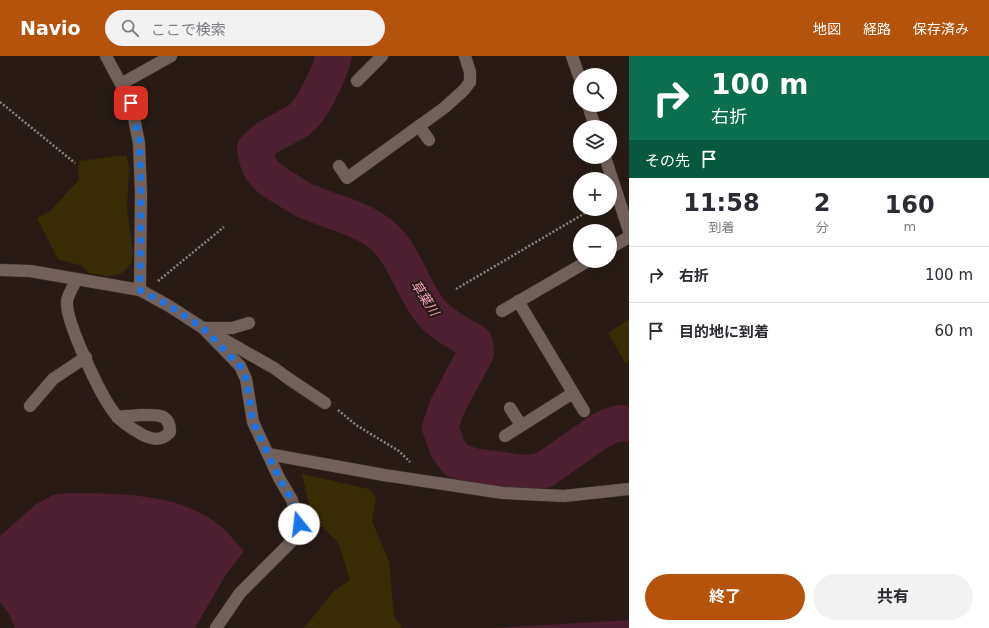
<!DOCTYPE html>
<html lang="ja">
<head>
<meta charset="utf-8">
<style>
  :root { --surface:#fff; --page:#f2f2f3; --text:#2b2b33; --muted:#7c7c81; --line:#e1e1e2; --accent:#b45309 }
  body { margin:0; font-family:"DejaVu Sans","Noto Sans JP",sans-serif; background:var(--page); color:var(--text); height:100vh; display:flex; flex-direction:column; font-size:15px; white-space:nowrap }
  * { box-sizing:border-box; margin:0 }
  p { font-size:13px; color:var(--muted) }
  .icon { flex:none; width:22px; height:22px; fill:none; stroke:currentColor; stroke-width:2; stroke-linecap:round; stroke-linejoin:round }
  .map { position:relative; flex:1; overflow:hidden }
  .panel { display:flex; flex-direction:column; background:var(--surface); width:360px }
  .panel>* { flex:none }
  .hud { background:#0b6e4f; color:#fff; overflow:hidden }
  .controls { position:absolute; left:573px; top:12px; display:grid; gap:8px }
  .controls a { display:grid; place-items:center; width:44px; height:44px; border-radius:50%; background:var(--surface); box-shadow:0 2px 6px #0003; font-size:20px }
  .pin { position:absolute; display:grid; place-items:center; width:34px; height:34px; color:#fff; margin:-17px; border-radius:8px; box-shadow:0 2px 6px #0006 }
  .me { position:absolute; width:44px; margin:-22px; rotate:344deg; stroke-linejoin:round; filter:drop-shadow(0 0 3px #0008) }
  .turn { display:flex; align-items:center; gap:14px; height:84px; padding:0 16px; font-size:18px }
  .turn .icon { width:52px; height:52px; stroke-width:2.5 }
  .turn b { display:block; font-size:28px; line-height:34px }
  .then { display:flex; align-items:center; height:38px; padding:0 16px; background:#0003; gap:8px; font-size:15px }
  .eta { display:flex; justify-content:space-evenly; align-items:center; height:68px; text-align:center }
  .eta b { font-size:24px; font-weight:700; line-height:28px }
  .button { display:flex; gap:8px; margin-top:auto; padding:8px 16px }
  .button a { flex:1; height:46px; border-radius:24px; background:var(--accent); color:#fff; font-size:16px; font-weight:700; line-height:46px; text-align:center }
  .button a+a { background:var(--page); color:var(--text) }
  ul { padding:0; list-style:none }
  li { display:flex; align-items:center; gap:12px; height:56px; padding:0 16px; border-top:1px solid var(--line) }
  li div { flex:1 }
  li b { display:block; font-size:15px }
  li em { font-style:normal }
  header { display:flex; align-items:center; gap:24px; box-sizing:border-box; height:56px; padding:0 20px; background:var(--accent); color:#fff }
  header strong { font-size:19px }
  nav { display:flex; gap:22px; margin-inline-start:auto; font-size:14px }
  .search { width:280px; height:36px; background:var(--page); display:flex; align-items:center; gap:10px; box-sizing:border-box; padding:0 14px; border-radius:22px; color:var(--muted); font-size:15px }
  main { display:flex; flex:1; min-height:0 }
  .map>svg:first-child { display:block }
  .green { fill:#382c04 }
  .water { fill:#4e1e31 }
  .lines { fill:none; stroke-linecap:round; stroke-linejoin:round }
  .river { stroke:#4e1e31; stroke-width:36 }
  .minor-casing { stroke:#3f3531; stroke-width:13 }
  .path { stroke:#8d827d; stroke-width:2.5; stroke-dasharray:2 2; stroke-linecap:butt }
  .minor { stroke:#71615a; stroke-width:12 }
  .route { stroke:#1a73e8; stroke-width:7; stroke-dasharray:0 12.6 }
  .labels { text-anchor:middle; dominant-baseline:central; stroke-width:4; stroke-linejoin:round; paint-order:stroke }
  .water-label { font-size:13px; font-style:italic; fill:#f9a4c1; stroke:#281b15 }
</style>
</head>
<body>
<header>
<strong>Navio</strong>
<div class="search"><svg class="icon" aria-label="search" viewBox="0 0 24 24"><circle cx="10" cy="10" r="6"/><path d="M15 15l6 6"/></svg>ここで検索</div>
<nav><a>地図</a><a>経路</a><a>保存済み</a></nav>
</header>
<main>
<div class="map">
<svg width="629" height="572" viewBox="0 0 629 572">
  <rect width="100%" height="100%" fill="#281b15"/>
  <g class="green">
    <path d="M126 99 129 111 127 152 133 198 131 207 126 214 120 218 109 220 89 217 82 210 58 203 37 162 50 155 79 124 78 111 80 105Z"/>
    <path d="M629 263V304L626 308 608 277Z"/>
    <path d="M302 418 369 433 376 441 372 465 389 506 394 560 402 572H304L334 535 350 524 338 486 312 461Z"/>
  </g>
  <g class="water">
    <path d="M69 437C120 438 175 436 218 468 227 475 235 486 244 495L225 520 195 572H15L9 558 0 546V480L35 449 53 439Z"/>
    <path d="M629 564V572H495Z"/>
  </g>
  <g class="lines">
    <path class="river" d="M334 0C329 17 313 54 299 64 289 71 277 75 267 82 262 85 259 89 255 93 256 100 257 106 261 113 266 121 276 127 284 132 293 137 301 144 311 147 332 156 356 161 375 174 404 192 410 231 431 256 442 269 460 278 475 287L476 297 448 349 440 371 448 393 456 404 473 410 526 417 544 414 597 377 607 371 619 367 629 368"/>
    <g class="minor-casing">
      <g id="minor">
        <path d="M106 0 131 47 139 87 141 138 140 234"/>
        <path d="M572 0 580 23"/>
        <path d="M357 25 382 0"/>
        <path d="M121 28 171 0"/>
        <path d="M588 49 595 71"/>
        <path d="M419 70 429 84"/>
        <path d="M605 101 629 175"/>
        <path d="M339 110 347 122 444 52 464 34 470 26V16L465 0"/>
        <path d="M610 192 629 181"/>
        <path d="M0 214 30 215 140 234 169 250 203 272 240 310 246 323 253 366 279 422 292 444 299 468 292 485 240 537 216 572"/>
        <path d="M77 223C74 229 68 238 67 245 65 265 102 343 116 359 123 368 134 374 143 379 153 384 162 385 170 376 170 356 155 359 140 359 132 360 124 360 117 361"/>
        <path d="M518 245 584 355"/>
        <path d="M502 255 588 205"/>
        <path d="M204 272H232L249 267"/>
        <path d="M214 278 274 312 289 323 325 347"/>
        <path d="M30 350 53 323 86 301"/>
        <path d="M510 352 521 369"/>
        <path d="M505 380 573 337"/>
        <path d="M268 398 384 419 503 437 564 440 629 433"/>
      </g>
    </g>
    <g class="path">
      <path d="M0 46 75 107"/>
      <path d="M158 225 224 171"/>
      <path d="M456 233 592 153"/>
      <path d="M338 354 356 369 399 395 410 406"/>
    </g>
    <use href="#minor" class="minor"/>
  </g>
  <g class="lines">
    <path class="route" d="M131 47 140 87 141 138 140 234 170 250 203 272 240 310 246 323 253 366 279 422 292 444 299 468"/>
  </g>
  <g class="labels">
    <g class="water-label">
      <text transform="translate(425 242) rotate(57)">草葉川</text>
    </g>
  </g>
</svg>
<div class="controls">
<a><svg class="icon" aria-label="search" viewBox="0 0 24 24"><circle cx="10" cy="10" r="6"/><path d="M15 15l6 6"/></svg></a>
<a><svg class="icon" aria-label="layers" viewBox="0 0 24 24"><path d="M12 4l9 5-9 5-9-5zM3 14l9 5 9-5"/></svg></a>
<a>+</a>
<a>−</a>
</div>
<div class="pin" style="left:131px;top:47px;background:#d93025"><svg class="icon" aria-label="arrive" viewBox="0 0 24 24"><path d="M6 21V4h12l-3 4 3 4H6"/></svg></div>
<svg class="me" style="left:299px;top:468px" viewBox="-20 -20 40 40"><circle r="19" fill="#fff"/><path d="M0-13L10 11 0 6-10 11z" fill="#1a73e8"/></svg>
</div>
<section class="panel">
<div class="hud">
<div class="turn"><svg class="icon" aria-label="right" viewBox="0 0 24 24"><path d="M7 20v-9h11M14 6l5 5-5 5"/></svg><div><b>100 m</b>右折</div></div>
<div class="then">その先<svg class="icon" aria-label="arrive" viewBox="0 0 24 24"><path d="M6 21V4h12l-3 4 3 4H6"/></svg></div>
</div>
<div class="eta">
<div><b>11:58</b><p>到着</p></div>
<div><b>2</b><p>分</p></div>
<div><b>160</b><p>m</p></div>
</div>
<ul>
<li><svg class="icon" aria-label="right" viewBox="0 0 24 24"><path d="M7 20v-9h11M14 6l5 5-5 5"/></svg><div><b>右折</b></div><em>100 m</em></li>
<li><svg class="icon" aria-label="arrive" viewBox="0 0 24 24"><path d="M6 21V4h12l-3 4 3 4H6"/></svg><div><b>目的地に到着</b></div><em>60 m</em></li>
</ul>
<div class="button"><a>終了</a><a>共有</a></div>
</section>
</main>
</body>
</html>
